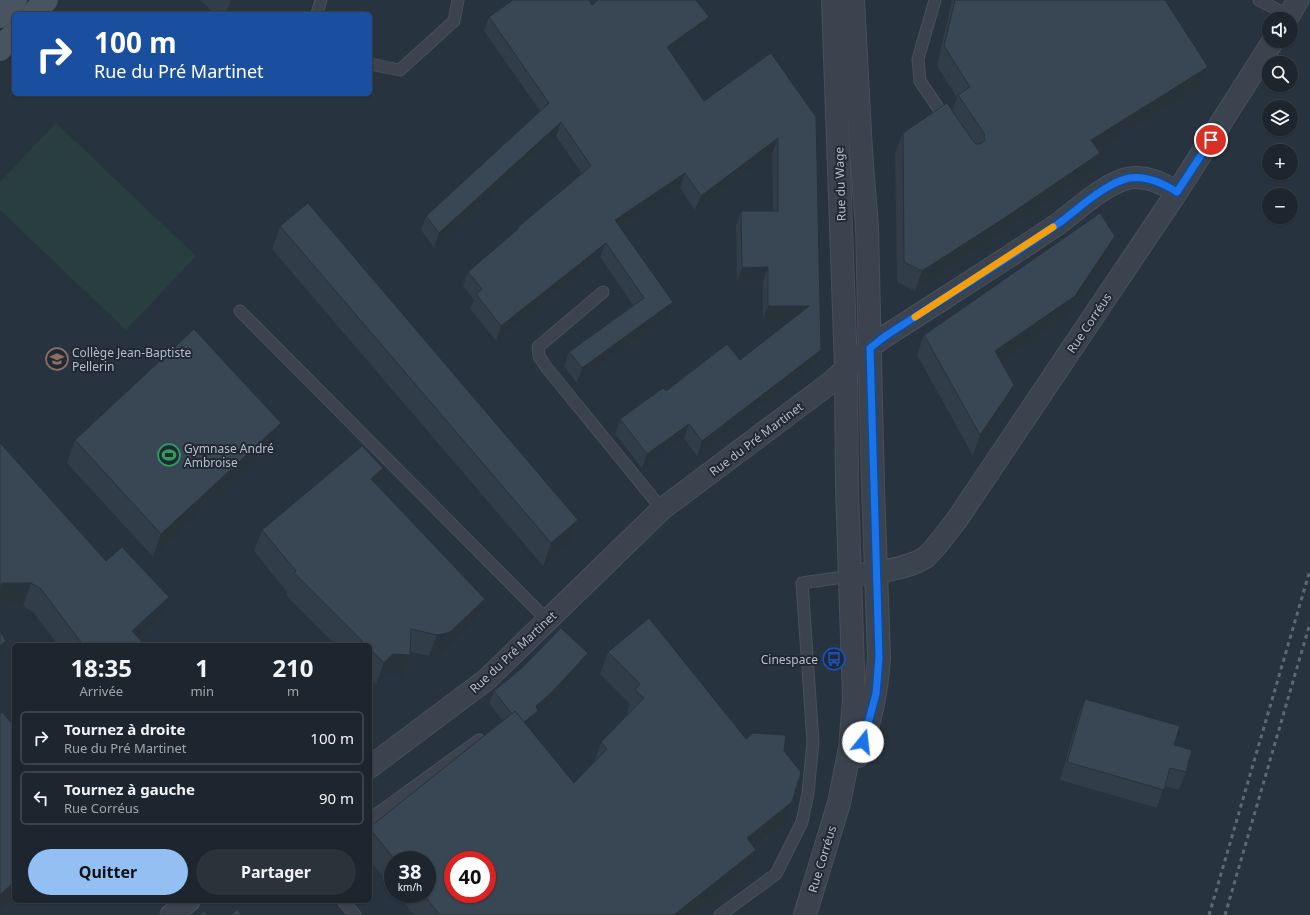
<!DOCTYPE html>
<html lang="fr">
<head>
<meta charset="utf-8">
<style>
  :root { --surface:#1d262e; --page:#2a323a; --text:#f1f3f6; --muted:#a0a5aa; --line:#3b434a; --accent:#93bff2 }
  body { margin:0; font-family:"Noto Sans",sans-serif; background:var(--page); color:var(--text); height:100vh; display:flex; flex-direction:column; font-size:15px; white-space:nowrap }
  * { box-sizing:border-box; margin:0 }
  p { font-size:13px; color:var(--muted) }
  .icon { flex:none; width:22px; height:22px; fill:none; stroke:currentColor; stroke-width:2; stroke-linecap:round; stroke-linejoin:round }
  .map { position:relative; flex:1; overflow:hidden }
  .side { position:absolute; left:12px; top:643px; width:360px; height:260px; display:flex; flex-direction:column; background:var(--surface); border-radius:6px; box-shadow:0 1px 3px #0004,0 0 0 1px var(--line) }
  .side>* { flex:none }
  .guide { position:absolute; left:12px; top:12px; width:360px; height:84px; border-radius:6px; box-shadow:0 1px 3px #0004,0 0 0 1px var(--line); background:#1a4fa0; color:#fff; overflow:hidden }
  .tools { position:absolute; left:1262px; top:12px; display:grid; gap:8px }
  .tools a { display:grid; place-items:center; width:36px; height:36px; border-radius:50%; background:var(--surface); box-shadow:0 1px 3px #0004,0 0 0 1px var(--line); font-size:20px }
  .speed { position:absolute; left:384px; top:851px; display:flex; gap:8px; font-size:20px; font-weight:700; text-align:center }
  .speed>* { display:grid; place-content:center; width:52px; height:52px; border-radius:50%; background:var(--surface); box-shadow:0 1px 3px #0004,0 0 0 1px var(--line); line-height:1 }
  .speed small { font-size:10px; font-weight:400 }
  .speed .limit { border:6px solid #d22; background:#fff; color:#111 }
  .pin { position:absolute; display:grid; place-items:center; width:34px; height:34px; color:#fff; margin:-17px; border:2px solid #fff; border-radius:50%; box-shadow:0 1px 4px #0007 }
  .me { position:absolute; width:44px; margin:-22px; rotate:16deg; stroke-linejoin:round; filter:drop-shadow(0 0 3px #0008) }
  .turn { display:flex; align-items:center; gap:14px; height:84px; padding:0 16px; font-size:18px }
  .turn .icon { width:52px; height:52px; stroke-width:2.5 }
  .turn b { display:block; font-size:28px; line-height:34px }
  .eta { display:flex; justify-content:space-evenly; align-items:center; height:68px; text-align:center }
  .eta b { font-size:24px; font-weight:700; line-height:28px }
  .action { display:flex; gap:8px; margin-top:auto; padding:8px 16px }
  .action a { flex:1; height:46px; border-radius:24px; background:var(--accent); color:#111; font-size:16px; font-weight:700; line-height:46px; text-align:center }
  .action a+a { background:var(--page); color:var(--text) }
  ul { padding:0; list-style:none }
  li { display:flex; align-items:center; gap:12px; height:54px; margin:0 8px 6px; padding:0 8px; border:2px solid var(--line); border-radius:6px }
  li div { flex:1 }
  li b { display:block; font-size:15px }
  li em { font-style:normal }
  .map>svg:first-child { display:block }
  .park { fill:#293f3f }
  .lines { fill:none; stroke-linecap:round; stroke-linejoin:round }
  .service-casing { stroke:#47505b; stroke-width:13 }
  .minor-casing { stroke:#47505b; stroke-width:23 }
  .tertiary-casing { stroke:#47505b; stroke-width:24 }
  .secondary-casing { stroke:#47505b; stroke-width:24 }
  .service { stroke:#3b444e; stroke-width:11 }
  .minor { stroke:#3b444e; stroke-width:21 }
  .tertiary { stroke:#3b444e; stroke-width:22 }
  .secondary { stroke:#495461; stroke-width:22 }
  .rail { stroke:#5d6975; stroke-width:3; stroke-dasharray:4 4; stroke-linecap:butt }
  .wall { fill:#313d48 }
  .shaded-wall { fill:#28323b }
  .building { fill:#394754; stroke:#28323b; fill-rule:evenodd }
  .route-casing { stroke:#114b97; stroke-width:10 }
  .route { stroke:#1a73e8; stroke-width:7 }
  .slow { stroke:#f59e0b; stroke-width:7 }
  .labels { text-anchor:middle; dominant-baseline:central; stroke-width:4; stroke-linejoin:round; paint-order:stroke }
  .street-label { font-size:12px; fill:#b7bfc9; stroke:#202934 }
  .poi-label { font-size:12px; fill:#b7bfc9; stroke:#202934; text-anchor:start }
</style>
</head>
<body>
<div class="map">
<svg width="1310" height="915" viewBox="0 0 1310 915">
  <rect width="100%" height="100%" fill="#27333e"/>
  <path class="park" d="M56 123 196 256 126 330 0 210V182Z"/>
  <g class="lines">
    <g class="service-casing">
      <g id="service">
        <path d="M935 0 918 59 920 81 947 121"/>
        <path d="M1259 0 1289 16"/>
        <path d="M317 14 321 0"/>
        <path d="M370 64 400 70 454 21 458 0"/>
        <path d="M603 292 538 347 539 356 546 367 662 509"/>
        <path d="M240 311 547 620"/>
        <path d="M370 819 479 740"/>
        <path d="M343 901 355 915"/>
        <path d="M720 915 776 874 802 822 808 793 813 742 802 583 850 576"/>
      </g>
    </g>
    <g class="minor-casing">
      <g id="minor">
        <path d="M1287 19 1298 0"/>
        <path d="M850 576C870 573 914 569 928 555 938 545 947 532 956 521L1177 192 1273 41"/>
        <path d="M370 767 486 680 662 509 830 383 869 348 884 337C941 300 999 264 1055 226 1077 211 1101 185 1129 178 1146 175 1163 183 1177 192"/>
        <path d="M171 915 189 901"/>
      </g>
    </g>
    <g class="tertiary-casing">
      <g id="tertiary">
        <path d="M853 0 861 151 867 227 873 487 879 657C877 692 870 724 858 756"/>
        <path d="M805 915 839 803 850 748 854 699 847 487 846 368 833 0"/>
      </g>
    </g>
    <g class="secondary-casing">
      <g id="secondary">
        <path d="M33 14 46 0"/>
        <path d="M0 16 15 0"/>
        <path d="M0 49 14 34"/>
      </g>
    </g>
    <use href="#service" class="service"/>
    <use href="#minor" class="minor"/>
    <use href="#tertiary" class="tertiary"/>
    <use href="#secondary" class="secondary"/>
    <g class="rail">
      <path d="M1209 915 1310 570"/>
      <path d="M1225 915 1310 623"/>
    </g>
  </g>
  <g class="wall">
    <path d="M200 0H243L230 14H215Z"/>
    <path d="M952 0H1165L1208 67 1200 87 1098 151 1092 172 998 236 915 291 897 282 895 153 903 133 952 111 957 98 937 66Z"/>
    <path d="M592 5 709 17 703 31 672 54 704 101 771 53 821 350 815 364 697 456 684 438 642 468 615 434 620 419 666 391 740 360 791 320H763V281L737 282 736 226 741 211H773L772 153 695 210 680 188 621 227 668 316 577 383 564 366 569 352 633 305 600 257 496 341 470 309 474 300 463 286 468 272 516 231 518 227 582 174 556 136 434 248 421 230 426 216 540 111 484 31 489 17Z"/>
    <path d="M280 226 578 520 570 543 543 566 272 249Z"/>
    <path d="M1108 256 1068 316 1001 362 1006 406 973 456 917 355 924 335Z"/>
    <path d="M75 440 272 446 153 557 67 463Z"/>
    <path d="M0 443 106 561 161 619 140 639 145 645H58L33 612 23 606 14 605Z"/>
    <path d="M383 468 377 486 485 599 477 620 444 653 439 655 429 656 411 652 403 677 385 676 376 684 370 678V645H336L286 595 287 592 254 551 262 530Z"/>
    <path d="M608 652 746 739 784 751V824L755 848 748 873 694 915H414L397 894H427V860H393V889L370 861V827L503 721 489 703 494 691 588 653 584 665 547 705 537 713 534 723 528 727 574 783 594 762 601 742 629 714 627 712 630 704 600 674Z"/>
    <path d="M1085 699 1174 745 1186 772 1179 790 1164 786 1157 808 1060 780 1078 717Z"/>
  </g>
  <g class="shaded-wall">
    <path d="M231 0H243L230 14H225Z"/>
    <path d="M709 17 703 31 662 61 667 47Z"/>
    <path d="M1208 67 1200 87 1084 160 1091 140Z"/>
    <path d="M561 122 556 136 434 248 439 233Z"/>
    <path d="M778 138 772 153 695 210 701 196Z"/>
    <path d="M1100 153 1092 172 998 236 915 291 922 271Z"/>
    <path d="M685 173 680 188 610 234 615 220Z"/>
    <path d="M1115 236 1108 256 1068 316 988 371 995 351Z"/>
    <path d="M606 243 600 257 496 341 501 326Z"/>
    <path d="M768 267 763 281 737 282 742 268Z"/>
    <path d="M673 302 668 316 577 383 582 368Z"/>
    <path d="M768 306H809L804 320H763Z"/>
    <path d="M821 350 815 364 697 456 702 441Z"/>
    <path d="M1014 385 1006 406 973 456 980 435Z"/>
    <path d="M281 423 272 446 153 557 161 534Z"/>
    <path d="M689 424 684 438 642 468 647 454Z"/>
    <path d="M383 468 376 490 371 479Z"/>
    <path d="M578 520 570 543 543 566 551 543Z"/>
    <path d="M2 583H31L23 606 14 605 0 606V588Z"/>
    <path d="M169 597 161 619 133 645 132 631Z"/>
    <path d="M485 599 477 620 444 653 439 655 429 656 437 635Z"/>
    <path d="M6 641 0 656V646Z"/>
    <path d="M588 653 584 665 547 705 537 713 534 723 516 737 520 725 536 706Z"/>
    <path d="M393 654 410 655 403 677 385 676 376 684 384 663Z"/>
    <path d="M792 802 784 824 739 860 747 838Z"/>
    <path d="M756 850 748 873 694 915H674Z"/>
    <path d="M14 882V897L0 910V895Z"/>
  </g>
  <g class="building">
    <path d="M513 0H589L592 5 598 0H696L709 17 667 47 704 101 771 53 816 117 821 350 702 441 689 424 647 454 620 419 663 388 666 391 727 344 740 360 809 306H768V267L742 268 741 211H778V138L701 196 685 173 615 220 673 302 582 368 569 352 644 298 606 243 501 326 476 294 482 289 468 272 519 228 518 227 591 166 561 122 439 233 426 216 549 103 489 17Z"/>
    <path d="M955 0H1165L1208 67 1091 140 1100 153 1006 217 922 271 904 262 903 133 947 103 973 141 976 144H979L982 143 985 140 984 133 958 95 970 87 944 46Z"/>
    <path d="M308 203 578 520 551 543 280 226Z"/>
    <path d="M1100 213 1115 236 1075 296 995 351 1014 385 980 435 924 335Z"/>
    <path d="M194 329 281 423 161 534 75 440Z"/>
    <path d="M0 443 106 561 122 547 169 597 132 631 145 645H83L41 589 31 583H2L0 588Z"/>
    <path d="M362 446 383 468 371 479 485 599 451 631 447 633 437 635 411 629 410 655 393 654 384 663 370 649V645H366L294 573 296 571 262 530Z"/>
    <path d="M649 618 746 739 753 733 786 735 784 751 801 772 792 802 747 838 756 850 674 915H440L423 894H427V860H395L370 829V827L515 711 574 783 607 749 601 742 644 698 635 690 640 684 608 652ZM453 860H487V894H453Z"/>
    <path d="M561 628 588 653 551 693 536 706 538 711 524 722 515 711 512 714 494 691 522 668Z"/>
    <path d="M0 631 6 641 0 646Z"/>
    <path d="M1085 699 1180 726 1174 745 1192 750 1186 772 1170 768 1164 790 1067 762Z"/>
    <path d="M2 712 14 726V882L0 895V714Z"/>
    <path d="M237 909 242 915H231Z"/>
    <path d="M204 911 207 915H199Z"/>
  </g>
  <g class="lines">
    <g class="route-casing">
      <path id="route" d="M863 742 876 694 879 657 870 348 884 337C940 300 999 265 1055 226 1077 211 1101 185 1129 178 1146 175 1163 183 1177 192L1211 140"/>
    </g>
    <use href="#route" class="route"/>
    <path class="slow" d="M915 317 1053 227"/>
  </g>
  <defs>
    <g id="school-ring" transform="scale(1.15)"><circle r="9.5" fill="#202934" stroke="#8d6e63" stroke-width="1.5"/><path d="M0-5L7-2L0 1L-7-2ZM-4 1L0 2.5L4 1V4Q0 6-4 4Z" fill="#8d6e63"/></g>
    <g id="stadium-ring" transform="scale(1.15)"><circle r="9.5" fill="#202934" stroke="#2e9e5b" stroke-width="1.5"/><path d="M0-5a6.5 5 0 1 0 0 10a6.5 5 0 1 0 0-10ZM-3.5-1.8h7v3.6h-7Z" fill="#2e9e5b"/></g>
    <g id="bus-ring" transform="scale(1.15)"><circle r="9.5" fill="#202934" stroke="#1a4fb4" stroke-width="1.5"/><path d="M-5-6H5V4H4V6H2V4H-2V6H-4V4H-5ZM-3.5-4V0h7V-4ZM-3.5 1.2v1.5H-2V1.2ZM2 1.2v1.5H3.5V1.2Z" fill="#1a4fb4"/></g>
  </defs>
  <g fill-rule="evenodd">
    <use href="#school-ring" x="57" y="359"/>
    <use href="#stadium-ring" x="169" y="455"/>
    <use href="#bus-ring" x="834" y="659"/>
  </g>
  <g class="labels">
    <g class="street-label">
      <text transform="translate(840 184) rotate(-92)">Rue du Wage</text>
      <text transform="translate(1089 323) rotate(-56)">Rue Corréus</text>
      <text transform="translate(756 439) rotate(-37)">Rue du Pré Martinet</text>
      <text transform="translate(513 652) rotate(-43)">Rue du Pré Martinet</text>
      <text transform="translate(822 859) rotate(-73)">Rue Corréus</text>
    </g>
    <g class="poi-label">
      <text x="72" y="352">Collège Jean-Baptiste<tspan x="72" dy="14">Pellerin</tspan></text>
      <text x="184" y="448">Gymnase André<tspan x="184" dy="14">Ambroise</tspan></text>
      <text x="818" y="659" text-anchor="end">Cinespace</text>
    </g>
  </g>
</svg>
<div class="tools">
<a><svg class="icon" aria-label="sound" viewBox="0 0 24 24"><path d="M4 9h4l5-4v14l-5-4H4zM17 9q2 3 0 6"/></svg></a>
<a><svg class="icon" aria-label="search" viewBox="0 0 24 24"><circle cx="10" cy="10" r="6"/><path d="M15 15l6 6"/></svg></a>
<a><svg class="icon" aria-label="layers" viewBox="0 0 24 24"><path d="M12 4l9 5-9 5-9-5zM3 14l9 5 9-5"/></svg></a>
<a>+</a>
<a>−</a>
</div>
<div class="speed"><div>38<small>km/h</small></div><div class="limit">40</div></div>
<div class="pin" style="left:1211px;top:140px;background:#d93025"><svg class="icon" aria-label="arrive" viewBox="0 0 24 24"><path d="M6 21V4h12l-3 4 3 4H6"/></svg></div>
<svg class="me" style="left:863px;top:742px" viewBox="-20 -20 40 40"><circle r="19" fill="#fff"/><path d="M0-13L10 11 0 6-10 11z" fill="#1a73e8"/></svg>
<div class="guide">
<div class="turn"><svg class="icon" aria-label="right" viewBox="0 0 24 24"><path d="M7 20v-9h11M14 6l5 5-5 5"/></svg><div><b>100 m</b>Rue du Pré Martinet</div></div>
</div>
<section class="side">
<div class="eta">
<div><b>18:35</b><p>Arrivée</p></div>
<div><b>1</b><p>min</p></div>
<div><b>210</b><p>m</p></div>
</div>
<ul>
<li><svg class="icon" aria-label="right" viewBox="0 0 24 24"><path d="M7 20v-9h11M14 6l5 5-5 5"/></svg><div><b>Tournez à droite</b><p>Rue du Pré Martinet</p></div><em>100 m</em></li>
<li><svg class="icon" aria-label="left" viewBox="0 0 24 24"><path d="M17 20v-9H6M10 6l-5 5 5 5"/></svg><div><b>Tournez à gauche</b><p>Rue Corréus</p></div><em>90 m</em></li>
</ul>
<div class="action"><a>Quitter</a><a>Partager</a></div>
</section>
</div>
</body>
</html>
